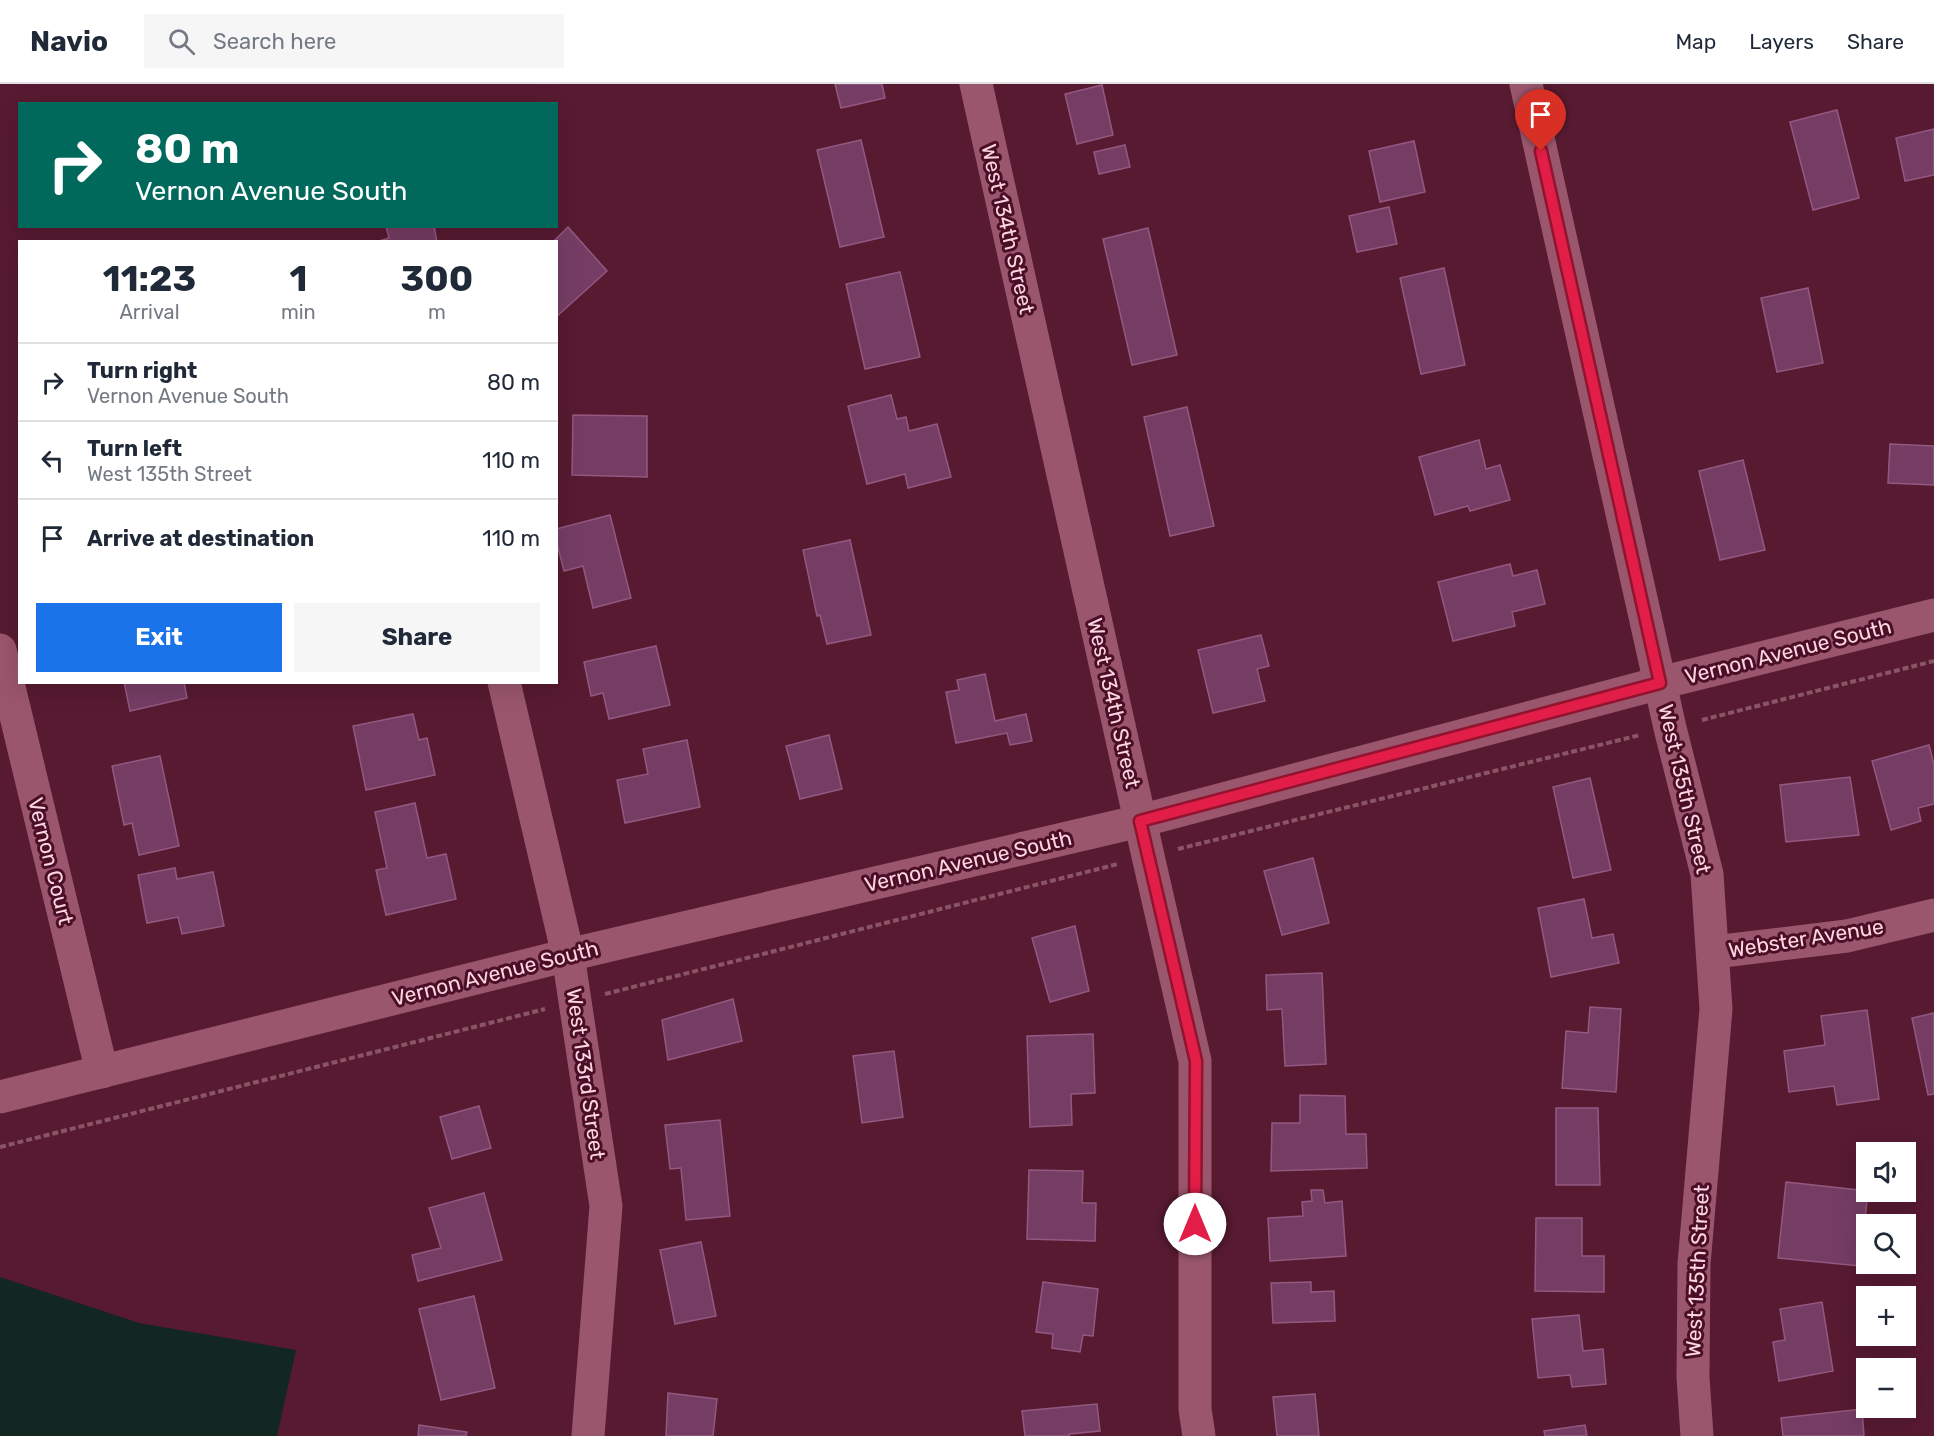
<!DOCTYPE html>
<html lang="en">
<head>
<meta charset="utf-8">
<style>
  :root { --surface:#fff; --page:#f6f6f7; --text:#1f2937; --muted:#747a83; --line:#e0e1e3; --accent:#1a73e8 }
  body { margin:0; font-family:Rubik,sans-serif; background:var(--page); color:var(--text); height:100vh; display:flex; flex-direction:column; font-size:22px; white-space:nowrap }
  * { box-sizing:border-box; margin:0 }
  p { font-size:20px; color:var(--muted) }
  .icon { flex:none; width:33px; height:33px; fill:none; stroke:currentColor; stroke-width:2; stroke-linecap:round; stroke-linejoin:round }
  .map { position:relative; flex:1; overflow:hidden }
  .side { position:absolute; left:18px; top:156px; width:540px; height:444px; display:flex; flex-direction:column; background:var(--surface); border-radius:0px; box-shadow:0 6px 24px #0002 }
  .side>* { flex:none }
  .hud { position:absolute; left:18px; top:18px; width:540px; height:126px; border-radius:0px; box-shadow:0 6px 24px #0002; background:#00695c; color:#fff; overflow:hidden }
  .buttons { position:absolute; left:1856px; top:1058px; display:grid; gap:12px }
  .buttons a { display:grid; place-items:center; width:60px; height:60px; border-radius:0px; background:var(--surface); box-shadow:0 6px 24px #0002; font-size:30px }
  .pin { position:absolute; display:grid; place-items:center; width:51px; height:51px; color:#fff; margin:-62px -26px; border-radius:50% 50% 50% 0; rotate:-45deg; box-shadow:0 0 6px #0007 }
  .pin .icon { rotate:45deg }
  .me { position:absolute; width:66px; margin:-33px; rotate:0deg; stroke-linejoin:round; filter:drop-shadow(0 0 4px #0008) }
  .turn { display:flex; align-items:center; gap:21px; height:126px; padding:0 18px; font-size:27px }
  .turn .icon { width:78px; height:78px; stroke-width:2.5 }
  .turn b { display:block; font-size:42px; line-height:51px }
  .eta { display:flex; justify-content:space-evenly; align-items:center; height:102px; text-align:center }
  .eta b { font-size:36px; font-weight:700; line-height:42px }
  .cta { display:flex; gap:12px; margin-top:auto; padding:12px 18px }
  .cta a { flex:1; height:69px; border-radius:0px; background:var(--accent); color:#fff; font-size:24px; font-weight:700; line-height:69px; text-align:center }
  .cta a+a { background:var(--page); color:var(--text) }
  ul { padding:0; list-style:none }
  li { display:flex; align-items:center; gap:18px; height:78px; padding:0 18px; border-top:2px solid var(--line) }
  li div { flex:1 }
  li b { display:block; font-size:22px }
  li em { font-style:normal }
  header { display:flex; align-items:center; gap:36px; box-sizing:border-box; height:84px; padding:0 30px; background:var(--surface); border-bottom:2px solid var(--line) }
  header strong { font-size:28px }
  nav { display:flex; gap:33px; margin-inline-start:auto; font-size:21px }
  .search { width:420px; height:54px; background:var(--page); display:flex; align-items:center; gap:15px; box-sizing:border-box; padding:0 21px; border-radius:0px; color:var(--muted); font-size:22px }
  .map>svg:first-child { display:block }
  .water { fill:#122622 }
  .building { fill:#753d64; stroke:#935880; stroke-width:1.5 }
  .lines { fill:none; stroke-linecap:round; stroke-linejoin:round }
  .path { stroke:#8a5467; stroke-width:4; stroke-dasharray:6 3; stroke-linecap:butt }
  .minor { stroke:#9a566c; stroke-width:33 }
  .route-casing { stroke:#92132f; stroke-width:15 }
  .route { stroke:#e11d48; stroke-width:10 }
  .labels { text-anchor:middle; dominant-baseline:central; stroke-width:6; stroke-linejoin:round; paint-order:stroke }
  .street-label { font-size:21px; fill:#fdd5df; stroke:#4b0e27 }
</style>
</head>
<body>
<header>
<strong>Navio</strong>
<div class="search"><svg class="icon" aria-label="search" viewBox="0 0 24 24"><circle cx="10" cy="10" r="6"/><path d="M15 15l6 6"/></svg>Search here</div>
<nav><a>Map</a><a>Layers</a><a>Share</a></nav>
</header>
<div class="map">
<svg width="1934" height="1352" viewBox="0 0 1934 1352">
  <rect width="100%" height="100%" fill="#571a31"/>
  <path class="water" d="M0 1193 139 1239 296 1266 277 1352H0Z"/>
  <g class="building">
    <path d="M835 0H882L885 14 841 24Z"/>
    <path d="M1102 1 1113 51 1077 60 1065 10Z"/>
    <path d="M1837 26 1859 114 1813 126 1790 38Z"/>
    <path d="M1934 45V91L1905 97 1896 54Z"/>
    <path d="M861 56 884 153 840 163 817 66Z"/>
    <path d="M1414 57 1425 108 1380 118 1369 67Z"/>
    <path d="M1125 61 1130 83 1099 90 1094 68Z"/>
    <path d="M1389 123 1397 160 1357 168 1349 132Z"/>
    <path d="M386 142H434L437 158H376L389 154Z"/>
    <path d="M568 143 607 187 556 233V158H553Z"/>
    <path d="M1148 144 1177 271 1132 281 1103 155Z"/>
    <path d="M1444 184 1465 281 1421 290 1400 194Z"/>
    <path d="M900 188 920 273 865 285 846 200Z"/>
    <path d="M1808 204 1823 279 1777 288 1761 214Z"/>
    <path d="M891 311 897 335 906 333 909 347 937 340 951 393 908 404 905 390 867 400 848 322Z"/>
    <path d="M1187 323 1214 442 1170 452 1144 333Z"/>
    <path d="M573 331 647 332V393L572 391Z"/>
    <path d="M1479 356 1486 385 1500 381 1510 416 1470 427 1468 422 1435 431 1419 373Z"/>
    <path d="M1890 360 1934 362V401L1888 399Z"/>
    <path d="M1743 376 1765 466 1720 476 1699 387Z"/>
    <path d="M610 431 631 514 593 524 583 482 564 487 556 456V445Z"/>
    <path d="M850 456 871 551 827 560 820 531 817 532 803 466Z"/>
    <path d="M1510 480 1513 492 1537 486 1545 520 1512 528 1515 542 1453 557 1438 498Z"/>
    <path d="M1261 551 1269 582 1257 585 1265 617 1213 629 1198 566Z"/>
    <path d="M656 562 670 621 609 635 603 609 591 612 584 578Z"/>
    <path d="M985 590 995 637 1026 630 1032 657 1010 661 1007 649 956 659 946 608 959 606 957 596Z"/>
    <path d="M124 598H184L187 614 130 627Z"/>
    <path d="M413 630 419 656 427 654 435 691 366 706 353 642Z"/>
    <path d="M829 651 842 705 800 715 786 662Z"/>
    <path d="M687 656 700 723 625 739 617 696 648 690 643 665Z"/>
    <path d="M1929 661 1934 681V720L1918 724 1921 737 1891 746 1872 677Z"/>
    <path d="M160 672 179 762 139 771 132 739 124 741 112 682Z"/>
    <path d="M1850 693 1859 751 1786 758 1780 701Z"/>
    <path d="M1590 694 1611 786 1573 794 1553 703Z"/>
    <path d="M415 719 427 774 446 770 456 815 386 831 376 786 387 784 375 728Z"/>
    <path d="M1313 774 1329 839 1282 851 1264 787Z"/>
    <path d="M175 784 177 795 213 788 224 842 182 850 178 833 147 839 138 791Z"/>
    <path d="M1584 815 1592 854 1613 850 1619 879 1551 893 1538 824Z"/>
    <path d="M1075 842 1089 907 1050 918 1032 854Z"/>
    <path d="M1322 889 1326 980 1285 982 1282 925 1267 926 1266 891Z"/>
    <path d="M733 915 742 957 668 976 662 936Z"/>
    <path d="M1590 923 1621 925 1616 1008 1562 1004 1566 947 1588 949Z"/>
    <path d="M1867 926 1879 1015 1837 1021 1834 1002 1789 1008 1784 967 1825 961 1821 932Z"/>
    <path d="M1934 929V1010L1928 1011 1912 934Z"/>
    <path d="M1093 950 1095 1009 1071 1010 1072 1041 1030 1043 1027 952Z"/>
    <path d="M894 967 903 1033 862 1039 853 972Z"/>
    <path d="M1300 1011 1345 1012 1346 1050H1366L1367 1084 1271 1087 1272 1039H1300Z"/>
    <path d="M479 1022 491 1064 452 1075 440 1033Z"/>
    <path d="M1556 1024H1598L1600 1101H1556Z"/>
    <path d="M720 1036 730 1132 686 1136 681 1084 670 1085 665 1041Z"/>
    <path d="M1029 1086 1083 1087 1082 1119H1096L1095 1157 1027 1155Z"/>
    <path d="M1786 1098 1868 1107 1860 1182 1778 1174Z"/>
    <path d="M1311 1106H1323L1325 1119 1342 1117 1346 1172 1270 1177 1268 1134 1303 1132 1302 1118 1312 1117Z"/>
    <path d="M484 1109 502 1176 418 1197 412 1171 441 1164 429 1124Z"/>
    <path d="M1536 1134H1582V1172H1604V1208L1535 1207Z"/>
    <path d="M701 1158 716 1232 675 1240 660 1166Z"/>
    <path d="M1043 1198 1098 1205 1093 1252 1083 1251 1080 1268 1052 1264 1053 1250 1036 1248Z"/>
    <path d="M1311 1198V1208L1334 1207 1335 1237 1273 1239 1271 1199Z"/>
    <path d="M474 1212 495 1304 441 1316 419 1225Z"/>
    <path d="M1822 1218 1833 1287 1779 1297 1773 1258 1785 1256 1780 1225Z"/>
    <path d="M1579 1231 1583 1267 1603 1265 1606 1300 1572 1303 1570 1291 1538 1294 1532 1235Z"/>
    <path d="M668 1309 717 1315 713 1352H666Z"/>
    <path d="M1315 1310 1319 1352H1277L1273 1313Z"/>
    <path d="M1097 1320 1100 1347 1069 1350V1352H1025L1022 1327Z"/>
    <path d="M1862 1325 1864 1352H1783L1781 1334Z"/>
    <path d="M419 1341 467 1348 466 1352H418Z"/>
    <path d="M1585 1341 1587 1352H1545L1544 1347Z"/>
  </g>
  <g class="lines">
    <g class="path">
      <path d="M1702 636 1934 577"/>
      <path d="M1178 765 1640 651"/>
      <path d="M605 910 1118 780"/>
      <path d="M0 1063 545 925"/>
    </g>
    <g class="minor">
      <path d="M976 0 1148 772 1195 977V1325L1199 1352"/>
      <path d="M1526 0 1670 644 1707 790 1716 925 1694 1180 1693 1293 1697 1352"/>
      <path d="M0 566 102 988"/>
      <path d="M504 598 568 871 606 1122 588 1352"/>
      <path d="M1714 868 1847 852 1934 831"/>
      <path d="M0 1013 568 871 1140 737 1660 599 1934 531"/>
    </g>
  </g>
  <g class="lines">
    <g class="route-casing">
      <path id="route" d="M1195 1140 1196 977 1140 737 1660 599 1541 67"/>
    </g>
    <use href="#route" class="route"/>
  </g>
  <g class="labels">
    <g class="street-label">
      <text transform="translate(1008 145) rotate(77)">West 134th Street</text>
      <text transform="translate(1788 567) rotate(-14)">Vernon Avenue South</text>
      <text transform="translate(1114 619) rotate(77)">West 134th Street</text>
      <text transform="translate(1685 705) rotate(77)">West 135th Street</text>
      <text transform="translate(51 777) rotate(76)">Vernon Court</text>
      <text transform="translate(968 777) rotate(-13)">Vernon Avenue South</text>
      <text transform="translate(1806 854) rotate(-9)">Webster Avenue</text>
      <text transform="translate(495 889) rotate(-14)">Vernon Avenue South</text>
      <text transform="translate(586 990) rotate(82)">West 133rd Street</text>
      <text transform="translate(1697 1187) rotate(-87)">West 135th Street</text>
    </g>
  </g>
</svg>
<div class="buttons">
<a><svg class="icon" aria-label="sound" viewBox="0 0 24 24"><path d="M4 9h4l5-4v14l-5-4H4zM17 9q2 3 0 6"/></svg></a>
<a><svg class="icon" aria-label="search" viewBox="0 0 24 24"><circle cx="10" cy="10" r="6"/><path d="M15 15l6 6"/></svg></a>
<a>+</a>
<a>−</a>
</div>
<div class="pin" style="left:1541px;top:67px;background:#d93025"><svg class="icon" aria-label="arrive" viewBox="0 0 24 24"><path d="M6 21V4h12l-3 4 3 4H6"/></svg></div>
<svg class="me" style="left:1195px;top:1140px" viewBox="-20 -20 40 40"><circle r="19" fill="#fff"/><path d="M0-13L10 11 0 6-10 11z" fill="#e11d48"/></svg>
<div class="hud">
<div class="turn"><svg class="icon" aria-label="right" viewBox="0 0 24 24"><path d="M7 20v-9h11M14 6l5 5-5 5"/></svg><div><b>80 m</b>Vernon Avenue South</div></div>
</div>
<section class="side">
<div class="eta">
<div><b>11:23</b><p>Arrival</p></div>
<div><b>1</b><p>min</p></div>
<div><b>300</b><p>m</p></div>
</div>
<ul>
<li><svg class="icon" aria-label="right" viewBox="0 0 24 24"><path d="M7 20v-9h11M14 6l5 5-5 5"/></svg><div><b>Turn right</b><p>Vernon Avenue South</p></div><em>80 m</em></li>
<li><svg class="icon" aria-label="left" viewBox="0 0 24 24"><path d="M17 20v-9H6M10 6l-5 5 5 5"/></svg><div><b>Turn left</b><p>West 135th Street</p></div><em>110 m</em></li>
<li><svg class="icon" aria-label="arrive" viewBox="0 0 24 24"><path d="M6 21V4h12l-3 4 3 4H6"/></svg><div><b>Arrive at destination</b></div><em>110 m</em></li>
</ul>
<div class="cta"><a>Exit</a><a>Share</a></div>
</section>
</div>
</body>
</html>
